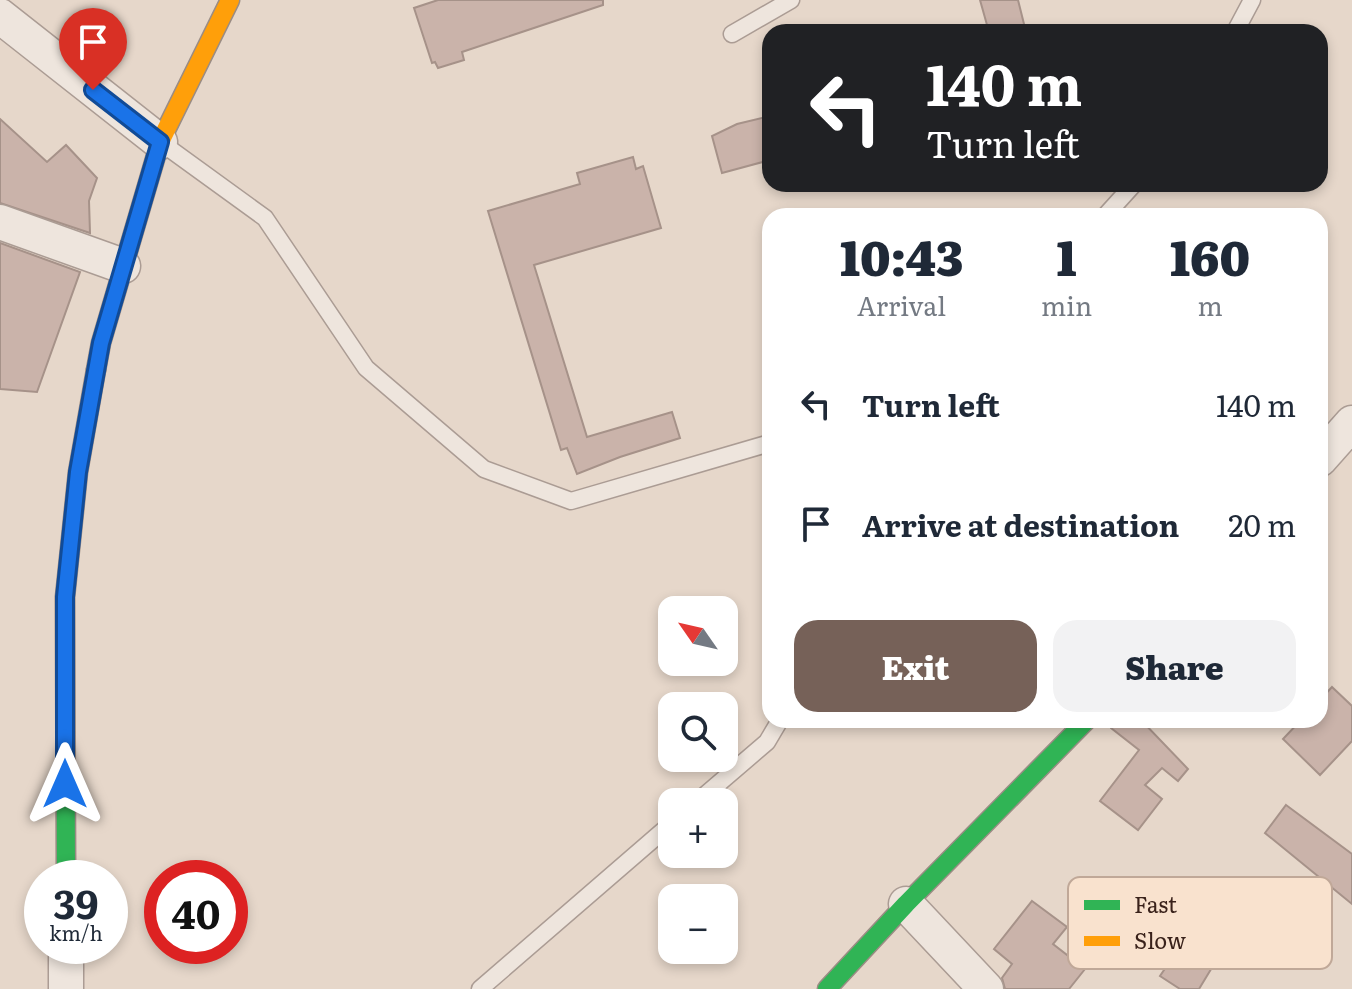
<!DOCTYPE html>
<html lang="en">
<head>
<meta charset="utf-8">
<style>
  :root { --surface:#fff; --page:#f2f2f3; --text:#1f2937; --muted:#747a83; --accent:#766158 }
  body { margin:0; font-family:Literata,serif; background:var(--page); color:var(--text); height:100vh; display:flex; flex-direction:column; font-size:30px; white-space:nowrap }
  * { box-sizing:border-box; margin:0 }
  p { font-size:26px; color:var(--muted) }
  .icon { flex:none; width:44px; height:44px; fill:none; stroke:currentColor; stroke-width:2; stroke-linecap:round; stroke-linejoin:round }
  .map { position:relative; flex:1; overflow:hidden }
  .drawer { position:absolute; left:762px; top:208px; width:566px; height:520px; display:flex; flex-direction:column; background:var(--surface); border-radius:24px; box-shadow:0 4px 12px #0003 }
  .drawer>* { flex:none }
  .banner { position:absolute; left:762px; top:24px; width:566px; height:168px; border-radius:24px; box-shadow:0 4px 12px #0003; background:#202124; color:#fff; overflow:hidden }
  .needle { width:52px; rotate:304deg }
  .tools { position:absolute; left:658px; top:596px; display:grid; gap:16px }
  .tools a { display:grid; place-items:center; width:80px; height:80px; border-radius:16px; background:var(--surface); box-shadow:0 4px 12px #0003; font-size:40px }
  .speed { position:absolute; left:24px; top:860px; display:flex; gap:16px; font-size:40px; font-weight:700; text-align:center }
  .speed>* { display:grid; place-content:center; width:104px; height:104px; border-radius:50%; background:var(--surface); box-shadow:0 4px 12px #0003; line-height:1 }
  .speed small { font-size:20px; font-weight:400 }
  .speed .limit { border:12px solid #d22; background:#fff; color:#111 }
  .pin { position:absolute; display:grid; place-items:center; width:68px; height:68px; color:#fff; margin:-82px -34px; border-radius:50% 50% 50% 0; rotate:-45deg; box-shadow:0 0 8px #0007 }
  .pin .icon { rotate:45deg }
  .me { position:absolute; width:88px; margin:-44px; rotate:0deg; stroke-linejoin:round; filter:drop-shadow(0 0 6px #0008) }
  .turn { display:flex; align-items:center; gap:28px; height:168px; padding:0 32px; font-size:36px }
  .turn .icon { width:104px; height:104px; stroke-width:2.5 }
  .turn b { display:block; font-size:56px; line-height:68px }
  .eta { display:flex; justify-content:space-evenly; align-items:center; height:136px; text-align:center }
  .eta b { font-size:48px; font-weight:800; line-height:56px }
  .action { display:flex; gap:16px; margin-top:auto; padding:16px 32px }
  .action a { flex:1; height:92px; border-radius:24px; background:var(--accent); color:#fff; font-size:32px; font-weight:800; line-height:92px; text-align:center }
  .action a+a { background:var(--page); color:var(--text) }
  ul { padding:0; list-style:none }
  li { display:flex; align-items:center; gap:24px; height:120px; padding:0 32px }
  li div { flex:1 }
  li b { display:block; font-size:30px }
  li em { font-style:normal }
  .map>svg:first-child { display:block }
  .building { fill:#cab3aa; stroke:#a69289; stroke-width:2 }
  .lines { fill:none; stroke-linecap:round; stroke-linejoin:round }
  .lane-casing { stroke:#ab9c94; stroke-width:19 }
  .street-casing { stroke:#ab9c94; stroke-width:37 }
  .fast-casing { stroke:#9a8c84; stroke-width:21 }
  .slow-casing { stroke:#9a8c84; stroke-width:21 }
  .lane { stroke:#eee5dd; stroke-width:16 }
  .street { stroke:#eee5dd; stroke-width:34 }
  .fast { stroke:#30b455; stroke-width:18 }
  .slow { stroke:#ff9f0a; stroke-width:18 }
  .route-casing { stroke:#114b97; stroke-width:20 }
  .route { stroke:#1a73e8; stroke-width:14 }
  .key { fill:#f9e2ce; stroke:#c0a898; stroke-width:2 }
  .key-label { font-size:22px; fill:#3a221b }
</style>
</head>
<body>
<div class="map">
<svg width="1352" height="989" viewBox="0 0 1352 989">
  <rect width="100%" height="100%" fill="#e6d7ca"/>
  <g class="building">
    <path d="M438 0H603V5L462 52 464 60 438 68 435 62 432 63 414 8Z"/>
    <path d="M980 0H1018L1026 32H989Z"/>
    <path d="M770 116V160L722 173 712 136 737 124Z"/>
    <path d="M0 119 47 162 66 145 97 178 89 201 90 233 0 203Z"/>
    <path d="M633 157 636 169 643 166 661 228 534 265 587 437 672 412 680 438 620 457 577 474 567 448 561 450 488 211 580 184 577 173Z"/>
    <path d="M0 243 80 272 37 392 0 389Z"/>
    <path d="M1332 687 1352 706V741L1320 775 1283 739 1301 720H1320V700Z"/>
    <path d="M1111 720H1141L1188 769 1178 781 1162 768 1145 785 1162 799 1138 830 1100 801 1139 750 1111 728Z"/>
    <path d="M1286 805 1352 854V904L1265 833Z"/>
    <path d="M1219 889 1248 908 1199 989H1180L1160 976Z"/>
    <path d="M1032 901 1067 927 1053 944 1085 969 1069 989H1005L1002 978 1012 964 994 949Z"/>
  </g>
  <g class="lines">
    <g class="lane-casing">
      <g id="lane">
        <path d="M1235 32 1252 0"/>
        <path d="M732 34 791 0"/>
        <path d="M163 144 265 218 366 368 484 469 571 501 770 443"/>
        <path d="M1105 216 1134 184"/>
        <path d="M697 802 767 742 780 720"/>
        <path d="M480 989 672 823"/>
      </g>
    </g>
    <g class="street-casing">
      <g id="street">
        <path d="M0 16 160 142"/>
        <path d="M0 222 123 266"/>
        <path d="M1320 459 1352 423"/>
        <path d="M906 904 986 989"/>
        <path d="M66 946V989"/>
      </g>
    </g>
    <g class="fast-casing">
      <g id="fast">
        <path d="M66 878 65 597 78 472 96 370"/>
        <path d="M827 989 906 904 1087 720"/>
      </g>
    </g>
    <g class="slow-casing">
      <path id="slow" d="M96 370 101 343 160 142 230 0"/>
    </g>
    <use href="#lane" class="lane"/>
    <use href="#street" class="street"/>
    <use href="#fast" class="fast"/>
    <use href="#slow" class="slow"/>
  </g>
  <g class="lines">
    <g class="route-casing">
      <path id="route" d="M65 784V597L78 472 101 343 160 142 93 90"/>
    </g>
    <use href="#route" class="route"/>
  </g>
  <rect x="1068" y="877" width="264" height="92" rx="12" class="key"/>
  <rect x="1084" y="900" width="36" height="10" fill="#30b455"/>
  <rect x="1084" y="936" width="36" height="10" fill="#ff9f0a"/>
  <g class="key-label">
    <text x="1134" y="913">Fast</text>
    <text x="1134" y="949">Slow</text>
  </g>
</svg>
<div class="tools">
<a><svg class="needle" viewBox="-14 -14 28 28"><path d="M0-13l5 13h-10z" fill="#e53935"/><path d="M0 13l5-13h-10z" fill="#747a83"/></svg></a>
<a><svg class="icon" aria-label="search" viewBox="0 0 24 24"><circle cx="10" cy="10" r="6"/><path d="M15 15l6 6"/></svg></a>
<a>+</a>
<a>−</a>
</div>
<div class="speed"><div>39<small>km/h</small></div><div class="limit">40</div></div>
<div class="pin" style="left:93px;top:90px;background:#d93025"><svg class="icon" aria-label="arrive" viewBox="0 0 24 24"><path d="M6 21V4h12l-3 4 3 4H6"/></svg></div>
<svg class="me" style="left:65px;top:784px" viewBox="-20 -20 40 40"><path d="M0-17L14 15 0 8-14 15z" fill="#1a73e8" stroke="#fff" stroke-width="4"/></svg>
<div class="banner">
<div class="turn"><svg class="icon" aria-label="left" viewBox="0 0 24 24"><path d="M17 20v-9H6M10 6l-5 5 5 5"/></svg><div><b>140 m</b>Turn left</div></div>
</div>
<section class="drawer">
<div class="eta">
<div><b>10:43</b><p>Arrival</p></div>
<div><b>1</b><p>min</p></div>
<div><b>160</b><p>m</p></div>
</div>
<ul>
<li><svg class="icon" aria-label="left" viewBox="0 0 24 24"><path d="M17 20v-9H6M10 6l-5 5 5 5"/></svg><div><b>Turn left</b></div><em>140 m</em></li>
<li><svg class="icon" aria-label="arrive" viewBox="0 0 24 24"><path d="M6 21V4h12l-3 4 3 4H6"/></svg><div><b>Arrive at destination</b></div><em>20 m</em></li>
</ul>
<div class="action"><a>Exit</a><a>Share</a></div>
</section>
</div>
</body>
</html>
